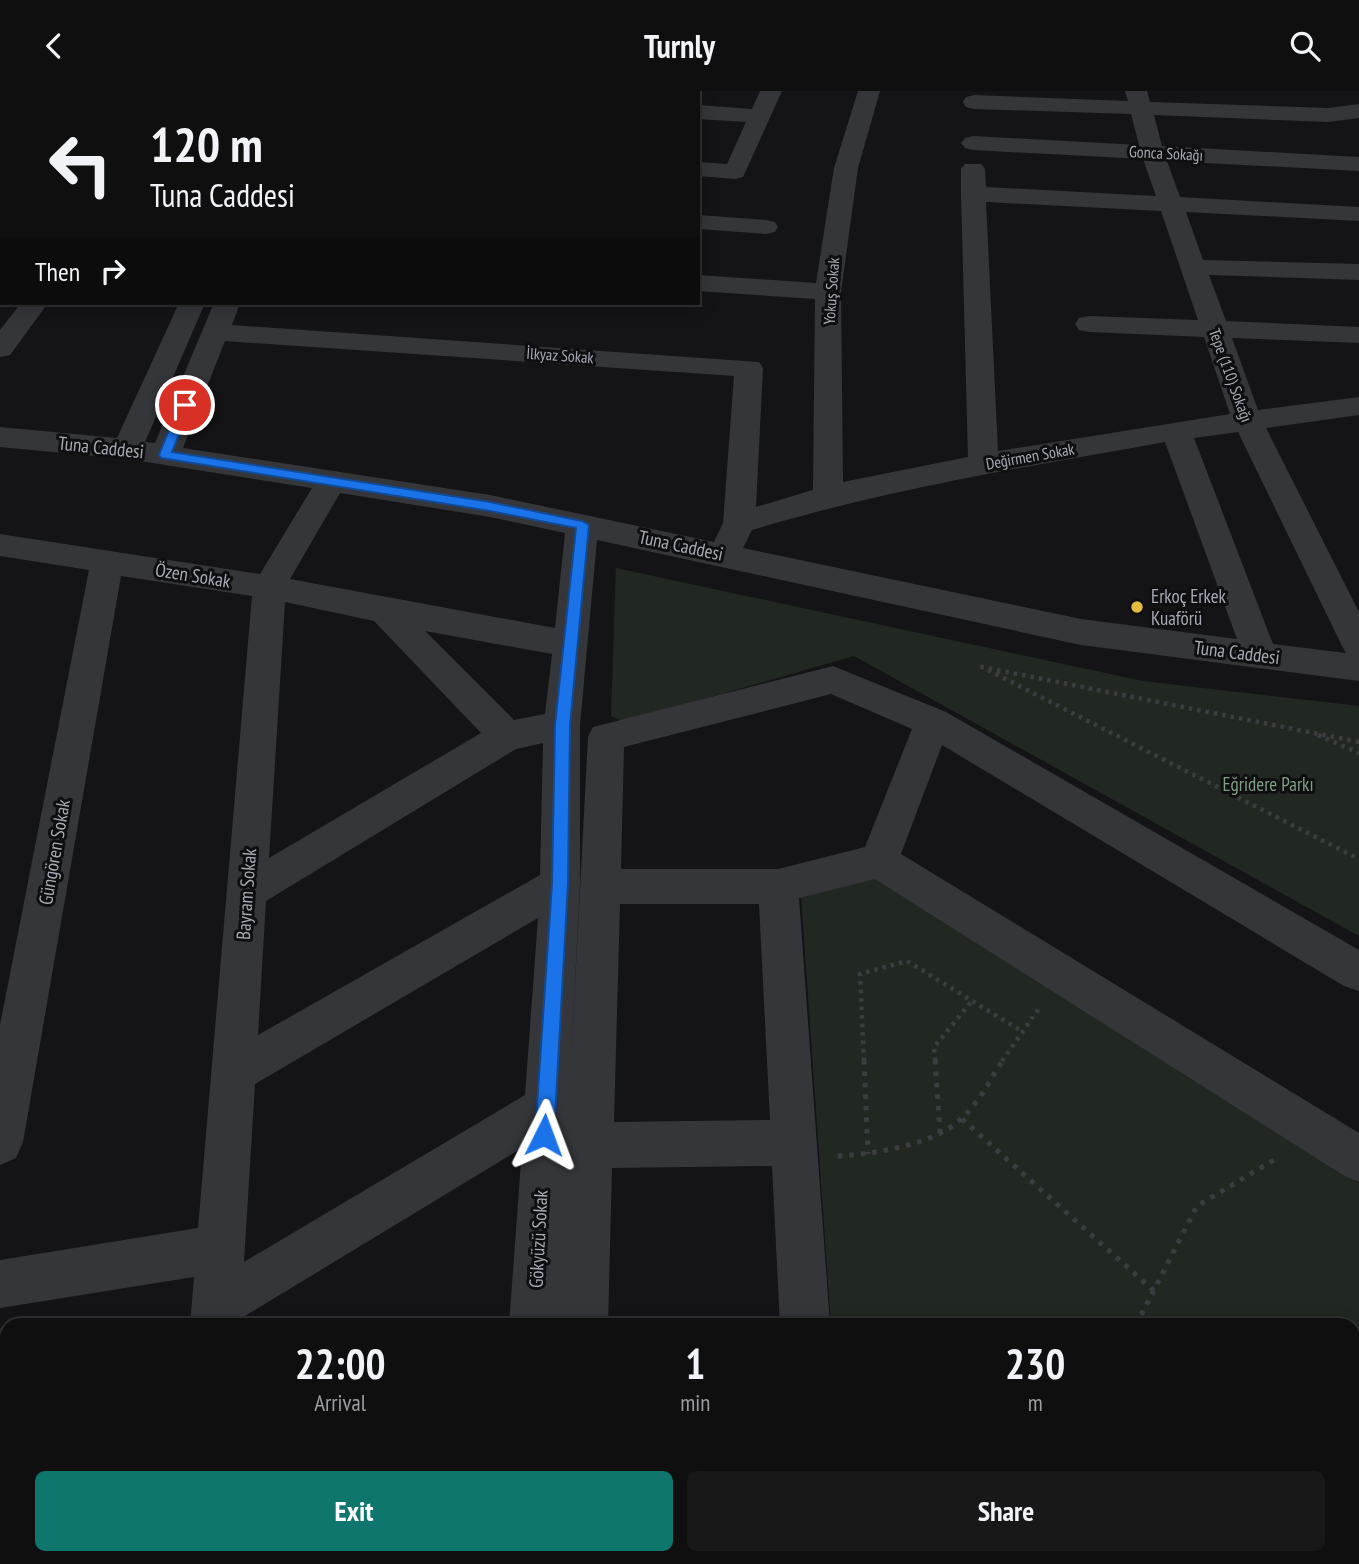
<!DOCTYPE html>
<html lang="en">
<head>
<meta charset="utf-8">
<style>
  :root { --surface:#0f0f10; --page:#181819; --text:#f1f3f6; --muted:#9b9c9f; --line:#2f2f30; --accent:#0f766e }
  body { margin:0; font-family:"PT Sans Narrow",sans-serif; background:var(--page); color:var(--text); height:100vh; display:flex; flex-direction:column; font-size:26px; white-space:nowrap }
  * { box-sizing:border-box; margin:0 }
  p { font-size:23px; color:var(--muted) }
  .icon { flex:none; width:38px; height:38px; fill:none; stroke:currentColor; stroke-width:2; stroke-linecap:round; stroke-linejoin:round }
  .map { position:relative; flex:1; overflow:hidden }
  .panel { position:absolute; left:0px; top:1227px; width:1360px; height:247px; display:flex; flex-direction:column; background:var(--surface); border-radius:21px 21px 0 0; box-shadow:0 4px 18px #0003,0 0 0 2px var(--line) }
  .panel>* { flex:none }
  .top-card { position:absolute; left:0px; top:0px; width:700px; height:214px; box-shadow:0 4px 18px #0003,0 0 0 2px var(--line); background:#0f0f10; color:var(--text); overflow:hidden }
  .pin { position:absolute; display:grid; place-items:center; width:60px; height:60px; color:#fff; margin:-30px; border:4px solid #fff; border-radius:50%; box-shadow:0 2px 7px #0007 }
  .me { position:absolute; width:77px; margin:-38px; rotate:3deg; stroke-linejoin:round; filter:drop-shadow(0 0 5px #0008) }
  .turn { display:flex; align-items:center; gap:24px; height:147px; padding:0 35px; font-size:32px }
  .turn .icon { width:91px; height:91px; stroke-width:2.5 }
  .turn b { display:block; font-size:49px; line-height:60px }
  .then { display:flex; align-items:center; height:66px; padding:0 35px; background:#0003; gap:14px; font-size:26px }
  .eta { display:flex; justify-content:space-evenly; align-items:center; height:119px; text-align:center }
  .eta b { font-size:42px; font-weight:700; line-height:49px }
  .action { display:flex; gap:14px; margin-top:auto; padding:14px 35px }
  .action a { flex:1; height:80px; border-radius:10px; background:var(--accent); color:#fff; font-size:28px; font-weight:700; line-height:80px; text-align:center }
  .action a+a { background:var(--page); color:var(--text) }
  header { display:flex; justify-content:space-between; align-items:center; height:91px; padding:0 35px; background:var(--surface); font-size:32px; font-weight:700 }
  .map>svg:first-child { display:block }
  .green { fill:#212822 }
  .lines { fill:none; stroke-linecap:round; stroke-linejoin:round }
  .path-far1 { stroke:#3c3d41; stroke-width:4.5; stroke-dasharray:3.5 5; stroke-linecap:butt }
  .path { stroke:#3c3d41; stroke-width:5; stroke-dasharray:4.5 7; stroke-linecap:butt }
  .minor { fill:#35363a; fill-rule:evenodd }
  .route { fill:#1a73e8; stroke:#114b97; stroke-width:2 }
  .poi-dot { fill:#e4bb3e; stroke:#0f0f11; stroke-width:2.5 }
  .labels { text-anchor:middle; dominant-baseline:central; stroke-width:6; stroke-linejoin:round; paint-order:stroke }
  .far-street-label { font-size:16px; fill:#a7aab5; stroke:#0f0f11 }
  .street-label { font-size:19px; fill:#a7aab5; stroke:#0f0f11 }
  .poi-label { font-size:19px; fill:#a7aab5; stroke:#0f0f11; text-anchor:start }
  .park-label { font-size:19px; fill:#7f9f84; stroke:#0f0f11 }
</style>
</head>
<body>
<header><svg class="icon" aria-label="back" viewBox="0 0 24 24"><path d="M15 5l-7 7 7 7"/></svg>Turnly<svg class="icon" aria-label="search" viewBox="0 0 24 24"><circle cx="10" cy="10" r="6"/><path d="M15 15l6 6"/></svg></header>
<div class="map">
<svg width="1359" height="1473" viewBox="0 0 1359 1473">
  <rect width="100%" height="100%" fill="#141416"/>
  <g class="green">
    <path d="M616 477 1143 590 1359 615V845L854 565 624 631 611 625Z"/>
    <path d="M882 786 1359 1092V1473H848L847 1467 1353 1466V1234H831L801 804Z"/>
  </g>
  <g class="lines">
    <g class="path-far1">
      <path d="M1318 644 1359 662"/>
      <path d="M1359 651 982 576 1359 768"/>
      <path d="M864 970 860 883 907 870 1023 941"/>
      <path d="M935 970 934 956 972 910"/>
      <path d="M1002 970 1040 916"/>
    </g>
    <g class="path">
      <path d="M864 969 868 1063"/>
      <path d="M935 969 940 1041"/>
      <path d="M962 1028 1154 1200"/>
      <path d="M838 1065C874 1063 935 1054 962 1027 979 1012 991 987 1003 969"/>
      <path d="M1136 1234 1197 1115 1277 1067"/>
      <path d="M1118 1466 1122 1473"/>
      <path d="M1034 1473 1035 1466"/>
    </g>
    <g class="minor">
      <path d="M183 0H205L182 2Z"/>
      <path d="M271 0H293L270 2Z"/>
      <path d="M317 0H341L316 2Z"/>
      <path d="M382 0H429L430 2H383Z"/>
      <path d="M760 0H782L743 86 735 88 698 85V71L727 73 746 31 698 28V14L752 18Z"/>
      <path d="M858 0H880L858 77 841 201 843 391 968 366 961 103V78L965 73H981L985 78 986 96 1156 105 1143 68 973 59 965 57 961 52 965 47 973 45 1139 54 1131 23 974 18 966 16 963 11 966 6 974 4 1128 10 1125 0H1147L1150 11 1328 17 1359 13V27L1328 31 1154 24 1162 55 1359 66V80L1167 70 1180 106 1359 116V130L1186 121 1203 169 1359 173V189L1209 184 1226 230 1359 236V252L1232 247 1258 319 1359 306V324L1266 337 1359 521V590L1081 554 597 449 580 634V793L571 970 588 646 593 636 833 575 946 621 1359 859V900L1344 895 942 654 901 763 1359 1042V1091L1343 1084 875 788 799 807 830 1234H780L772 1075 612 1077 608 1234H509L522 1057 240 1228V1234H190L194 1186 0 1217V1169L198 1137 252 505 121 485 23 1051 16 1067 0 1074V934L89 479 0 465V443L260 483 312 397 127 368 0 356V336L117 347 179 212H205L145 351 155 352 214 212H240L232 234 759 271 763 277 756 416 813 399 815 208 698 200V184L816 192 834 77ZM986 111 1161 120 1198 229 1089 225 1079 227 1075 233 1079 239 1089 241 1204 246 1230 323 998 360ZM225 250 734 285 723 432 714 451 490 404 183 357ZM1238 341 1342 555 1346 562 1273 553 1194 347ZM1165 351 1237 548 1081 528 743 457 752 439C887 398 1026 376 1165 351ZM340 402 490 426 565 442 555 537 290 488ZM285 511 374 530 481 642 269 767ZM425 540 552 563 545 623 514 629ZM831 603 912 638 865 756 778 778H621L624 656ZM543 652 540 784 258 944 266 810 516 658ZM620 813H759L770 1029 614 1031ZM538 827 525 1004 244 1171 255 993Z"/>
      <rect x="0" y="67" width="2" height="14"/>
      <path d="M698 124 766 129 775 131 778 136 775 141 766 143 698 138Z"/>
      <rect x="0" y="136" width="2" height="16"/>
      <path d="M21 212H48L10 264 0 266V239Z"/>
      <path d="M175 1466H230V1473H174Z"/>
      <path d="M492 1466H600V1473H491Z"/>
      <path d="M791 1466H846L847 1473H791Z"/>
    </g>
  </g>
  <path class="route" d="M185 311 191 314 172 361 490 411 582 430 589 434 570 634 568 793 554 1044 551 1051 544 1054 538 1051 535 1044 552 793 555 634 576 437 490 420 161 367 159 364 179 314Z"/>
  <circle class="poi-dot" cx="1137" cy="516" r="7"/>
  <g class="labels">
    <g class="far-street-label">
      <text transform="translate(1166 62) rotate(3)">Gonca Sokağı</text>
      <text transform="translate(831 200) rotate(-86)">Yokuş Sokak</text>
      <text transform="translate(560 264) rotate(4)">İlkyaz Sokak</text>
      <text transform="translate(1231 284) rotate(70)">Tepe (110) Sokağı</text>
      <text transform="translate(1030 365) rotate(-10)">Değirmen Sokak</text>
    </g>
    <g class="street-label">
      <text transform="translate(101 356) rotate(6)">Tuna Caddesi</text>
      <text transform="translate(681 454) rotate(12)">Tuna Caddesi</text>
      <text transform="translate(193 484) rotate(9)">Özen Sokak</text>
      <text transform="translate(1237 561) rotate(7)">Tuna Caddesi</text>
      <text transform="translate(54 761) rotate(-80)">Güngören Sokak</text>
      <text transform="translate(246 803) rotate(-86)">Bayram Sokak</text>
      <text transform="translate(538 1148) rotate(-87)">Gökyüzü Sokak</text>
    </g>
    <g class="poi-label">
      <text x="1151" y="505">Erkoç Erkek<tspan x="1151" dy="22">Kuaförü</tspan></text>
    </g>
    <g class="park-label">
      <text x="1268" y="693">Eğridere Parkı</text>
    </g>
  </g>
</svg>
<div class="pin" style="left:185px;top:314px;background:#d93025"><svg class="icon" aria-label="arrive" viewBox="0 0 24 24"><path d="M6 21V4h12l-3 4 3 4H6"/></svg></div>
<svg class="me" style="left:544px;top:1044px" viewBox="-20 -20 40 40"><path d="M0-17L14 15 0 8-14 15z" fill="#1a73e8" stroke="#fff" stroke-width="4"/></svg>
<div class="top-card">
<div class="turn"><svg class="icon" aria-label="left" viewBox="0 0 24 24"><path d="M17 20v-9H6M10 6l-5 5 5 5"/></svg><div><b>120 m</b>Tuna Caddesi</div></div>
<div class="then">Then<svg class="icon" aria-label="right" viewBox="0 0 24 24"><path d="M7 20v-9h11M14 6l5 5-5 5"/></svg></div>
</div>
<section class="panel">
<div class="eta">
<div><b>22:00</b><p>Arrival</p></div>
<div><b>1</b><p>min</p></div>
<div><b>230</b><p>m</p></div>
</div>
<div class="action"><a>Exit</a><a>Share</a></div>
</section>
</div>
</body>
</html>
